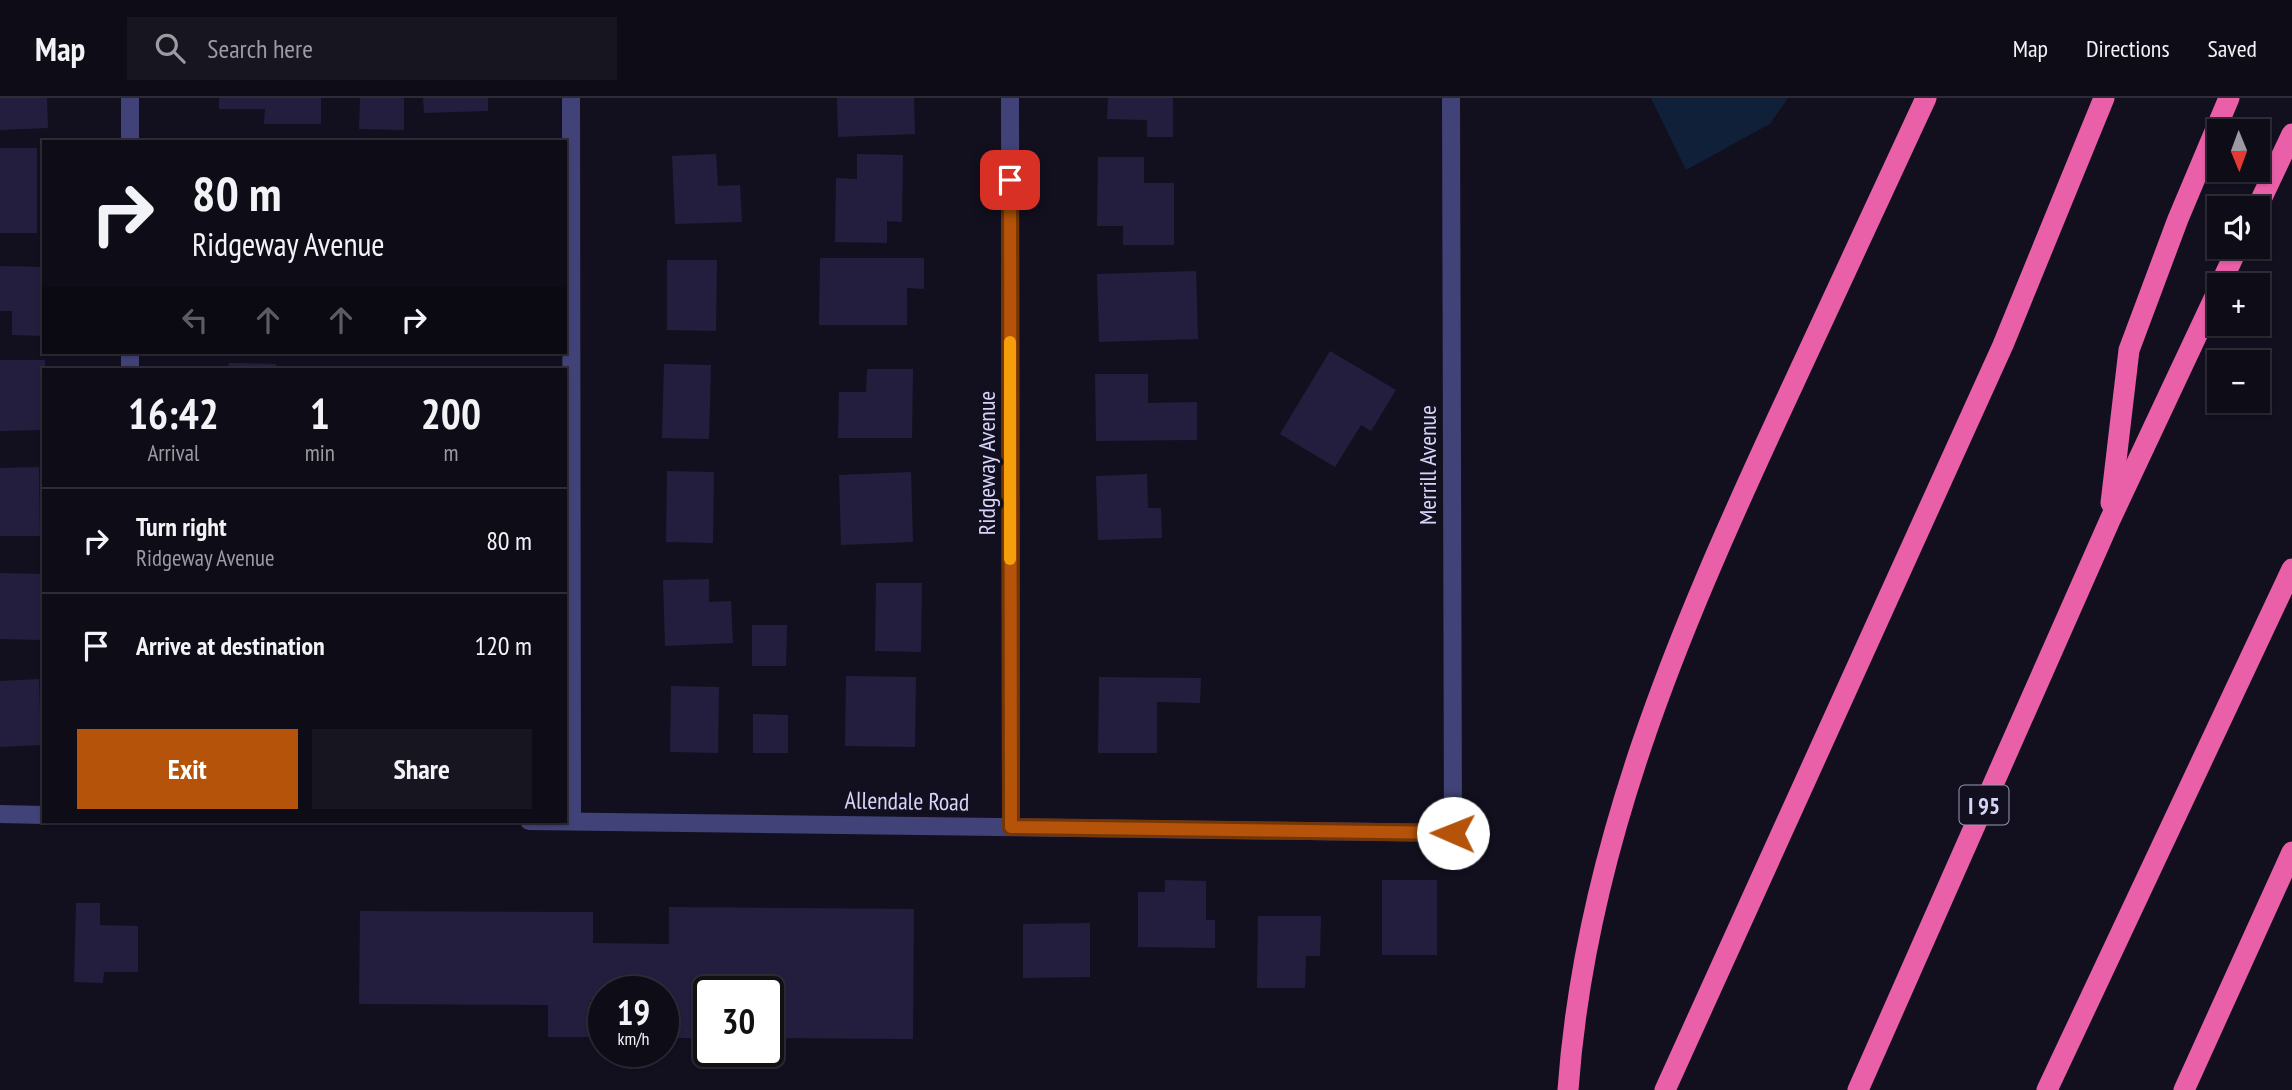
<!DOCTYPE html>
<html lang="en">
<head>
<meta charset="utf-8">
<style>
  :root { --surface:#0e0c17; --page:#171520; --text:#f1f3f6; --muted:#9b9ba1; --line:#2e2c36; --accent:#b45309 }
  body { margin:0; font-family:"PT Sans Narrow",sans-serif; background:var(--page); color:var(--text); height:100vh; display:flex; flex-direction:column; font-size:26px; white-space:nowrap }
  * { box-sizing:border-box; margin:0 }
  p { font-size:23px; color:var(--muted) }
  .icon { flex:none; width:38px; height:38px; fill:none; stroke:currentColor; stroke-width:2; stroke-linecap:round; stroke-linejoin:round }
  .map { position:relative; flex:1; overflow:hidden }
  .panel { position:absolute; left:42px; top:270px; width:525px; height:455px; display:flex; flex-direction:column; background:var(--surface); border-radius:0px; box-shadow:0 2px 5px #0004,0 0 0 2px var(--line) }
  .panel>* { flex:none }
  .guide { position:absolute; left:42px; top:42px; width:525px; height:214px; border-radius:0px; box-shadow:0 2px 5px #0004,0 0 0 2px var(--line); background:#0e0c17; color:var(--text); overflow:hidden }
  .needle { width:46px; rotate:179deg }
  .controls { position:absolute; left:2207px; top:21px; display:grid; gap:14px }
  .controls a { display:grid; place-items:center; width:63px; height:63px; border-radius:0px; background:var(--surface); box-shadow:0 2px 5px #0004,0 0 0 2px var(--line); font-size:35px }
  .speed { position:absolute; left:588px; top:878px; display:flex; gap:14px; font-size:35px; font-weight:700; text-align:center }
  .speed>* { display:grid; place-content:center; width:91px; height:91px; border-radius:50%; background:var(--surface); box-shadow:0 2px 5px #0004,0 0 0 2px var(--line); line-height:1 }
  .speed small { font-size:18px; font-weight:400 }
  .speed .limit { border:4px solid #111; border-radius:10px; background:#fff; color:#111 }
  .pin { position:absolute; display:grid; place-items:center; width:60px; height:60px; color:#fff; margin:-30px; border-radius:14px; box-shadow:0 4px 10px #0006 }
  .me { position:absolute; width:77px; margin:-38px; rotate:271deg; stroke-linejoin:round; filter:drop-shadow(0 0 5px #0008) }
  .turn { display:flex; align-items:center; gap:24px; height:147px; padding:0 35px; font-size:32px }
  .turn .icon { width:91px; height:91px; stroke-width:2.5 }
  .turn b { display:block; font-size:49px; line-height:60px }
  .lanes { display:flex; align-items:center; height:66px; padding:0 35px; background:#0003; justify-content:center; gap:35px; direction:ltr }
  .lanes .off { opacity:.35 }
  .eta { display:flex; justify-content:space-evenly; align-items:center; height:119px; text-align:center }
  .eta b { font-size:42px; font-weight:800; line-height:49px }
  .cta { display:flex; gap:14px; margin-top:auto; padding:14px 35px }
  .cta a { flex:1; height:80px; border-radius:0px; background:var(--accent); color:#fff; font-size:28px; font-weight:800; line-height:80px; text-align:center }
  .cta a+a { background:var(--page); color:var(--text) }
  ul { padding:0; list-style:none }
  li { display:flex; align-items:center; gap:21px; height:105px; padding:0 35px; border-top:2px solid var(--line) }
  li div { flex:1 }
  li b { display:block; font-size:26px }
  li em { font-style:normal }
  header { display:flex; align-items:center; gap:42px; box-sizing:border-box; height:98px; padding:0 35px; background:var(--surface); border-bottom:2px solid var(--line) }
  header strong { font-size:33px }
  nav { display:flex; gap:38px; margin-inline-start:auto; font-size:24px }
  .search { width:490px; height:63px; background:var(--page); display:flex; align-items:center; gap:18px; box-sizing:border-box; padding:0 24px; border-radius:0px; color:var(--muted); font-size:26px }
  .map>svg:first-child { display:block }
  .water { fill:#102038 }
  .building { fill:#231e3d }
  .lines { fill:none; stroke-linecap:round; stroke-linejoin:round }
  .minor { stroke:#414278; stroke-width:18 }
  .motorway { stroke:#e95fa8; stroke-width:21 }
  .route-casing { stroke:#753606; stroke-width:18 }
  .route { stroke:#b45309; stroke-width:12 }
  .slow { stroke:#f59e0b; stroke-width:12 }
  .labels { text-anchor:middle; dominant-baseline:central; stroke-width:7; stroke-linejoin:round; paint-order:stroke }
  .shield { fill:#12101f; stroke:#9b99b8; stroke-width:2 }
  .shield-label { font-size:23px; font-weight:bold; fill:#d6d4f9 }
  .street-label { font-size:24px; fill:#d6d4f9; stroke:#12101f }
</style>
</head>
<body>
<header>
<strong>Map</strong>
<div class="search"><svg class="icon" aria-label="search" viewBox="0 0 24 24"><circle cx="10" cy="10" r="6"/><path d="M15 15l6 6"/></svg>Search here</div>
<nav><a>Map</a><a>Directions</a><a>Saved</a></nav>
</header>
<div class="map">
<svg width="2292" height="992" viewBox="0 0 2292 992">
  <rect width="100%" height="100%" fill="#12101f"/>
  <path class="water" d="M1651 0H1788L1770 26 1686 72Z"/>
  <g class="building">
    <path d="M0 0H47L48 30 0 32Z"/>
    <path d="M219 0H321V26H264L265 11H219Z"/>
    <path d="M360 0H404V32L359 31Z"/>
    <path d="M423 0H488V13L424 15Z"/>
    <path d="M837 0H914L915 36 838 39Z"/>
    <path d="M1108 0H1173V39H1147V22L1107 21Z"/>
    <rect x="0" y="50" width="37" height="85"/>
    <path d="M716 56 718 88 740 87 742 124 675 126 672 58Z"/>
    <path d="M857 56 903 57 902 124 887 123V145L835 144 836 80 857 81Z"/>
    <path d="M1098 59H1144V85H1174V147H1123V128H1097Z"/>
    <path d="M820 160H924V191L907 190V227H819Z"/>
    <path d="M667 162H717L716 233 667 232Z"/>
    <path d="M0 168 44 169V238L12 237V213H0Z"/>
    <path d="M1196 173 1198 241 1099 244 1097 176Z"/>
    <path d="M1330 253 1396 292 1371 333 1361 327 1335 369 1280 336Z"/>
    <path d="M0 262H45L44 332 0 333Z"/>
    <path d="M229 265 276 266V271H228Z"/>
    <path d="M664 266 711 267 709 341 662 340Z"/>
    <path d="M867 271H913L912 340H838L839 294H866Z"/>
    <path d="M1095 276H1148V305L1197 304V342L1096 343Z"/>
    <path d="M39 369 40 438H0V370Z"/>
    <path d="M667 373 714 374 713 445 666 444Z"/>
    <path d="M911 374 913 444 841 447 839 377Z"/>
    <path d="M1147 376 1148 410H1161L1162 440 1098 442 1096 378Z"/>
    <path d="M0 475 44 476V542L0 541Z"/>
    <path d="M709 481V504L731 503 733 545 665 548 663 482Z"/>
    <path d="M876 485H922L921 554 875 553Z"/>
    <path d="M752 527H787L786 568H752Z"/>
    <path d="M846 578 916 579 915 649 845 648Z"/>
    <path d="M1099 579 1201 580 1200 605 1157 604V655H1098Z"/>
    <path d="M39 581 41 647 0 649V583Z"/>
    <path d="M671 588 719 589 718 655 670 654Z"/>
    <path d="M753 616 788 617V655H753Z"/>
    <path d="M1165 782 1206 783V822H1215V850L1138 849V794H1165Z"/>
    <rect x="1382" y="782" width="55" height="75"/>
    <path d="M76 805H100V827L138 828V874H104L103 885 74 884Z"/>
    <path d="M669 809 914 811 913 941 768 940V894H709V940H663V894H604V902H590V939H548V907L359 906 360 813 593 814V845L669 846Z"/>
    <path d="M1258 818H1321L1320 858H1306L1305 890H1257Z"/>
    <path d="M1090 825V879L1023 880V826Z"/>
  </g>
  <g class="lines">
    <g class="minor">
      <path d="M130 0V44"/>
      <path d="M571 0 572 723"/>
      <path d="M1010 0 1011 729"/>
      <path d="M130 254V271"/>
      <path d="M0 716 44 717"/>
      <path d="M529 723 1453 735 1451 0"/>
    </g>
    <g class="motorway">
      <path d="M2257 110 2292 36"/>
      <path d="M2220 187 2238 149"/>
      <path d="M2111 405 2129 252 2178 121 2229 0"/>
      <path d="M1568 992C1585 752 1678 535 1778 319 1827 213 1877 106 1926 0"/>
      <path d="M1665 992 2003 247 2104 0"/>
      <path d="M1858 992 2110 422 2219 190"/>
      <path d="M2047 992 2292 471"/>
      <path d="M2184 992 2292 754"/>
    </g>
  </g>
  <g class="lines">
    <g class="route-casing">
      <path id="route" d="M1010 82 1011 729 1453 735"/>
    </g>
    <use href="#route" class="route"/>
    <path class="slow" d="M1010 244V461"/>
  </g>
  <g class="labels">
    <rect class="shield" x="1959.5" y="687.5" width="49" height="39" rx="5"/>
    <g class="shield-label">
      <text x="1984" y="707">I 95</text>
    </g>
    <g class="street-label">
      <text transform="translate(986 365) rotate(-90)">Ridgeway Avenue</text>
      <text transform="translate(1427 367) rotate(-90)">Merrill Avenue</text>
      <text transform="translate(907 703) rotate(1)">Allendale Road</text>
    </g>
  </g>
</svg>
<div class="controls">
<a><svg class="needle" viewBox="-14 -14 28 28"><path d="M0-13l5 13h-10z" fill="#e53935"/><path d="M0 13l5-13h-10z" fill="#9b9ba1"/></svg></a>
<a><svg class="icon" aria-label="sound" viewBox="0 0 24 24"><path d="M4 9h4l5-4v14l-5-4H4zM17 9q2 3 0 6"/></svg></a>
<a>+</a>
<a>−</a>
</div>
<div class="speed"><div>19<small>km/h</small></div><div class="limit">30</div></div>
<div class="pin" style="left:1010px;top:82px;background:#d93025"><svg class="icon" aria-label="arrive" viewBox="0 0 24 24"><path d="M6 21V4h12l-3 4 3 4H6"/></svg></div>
<svg class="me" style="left:1453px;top:735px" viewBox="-20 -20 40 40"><circle r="19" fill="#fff"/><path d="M0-13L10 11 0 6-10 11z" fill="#b45309"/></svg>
<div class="guide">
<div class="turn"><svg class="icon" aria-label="right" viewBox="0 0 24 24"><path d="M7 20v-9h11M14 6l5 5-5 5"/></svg><div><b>80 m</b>Ridgeway Avenue</div></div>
<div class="lanes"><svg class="icon off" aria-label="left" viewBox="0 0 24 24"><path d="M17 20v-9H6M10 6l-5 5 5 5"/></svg><svg class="icon off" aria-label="ahead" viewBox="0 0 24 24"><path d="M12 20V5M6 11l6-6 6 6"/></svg><svg class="icon off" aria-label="ahead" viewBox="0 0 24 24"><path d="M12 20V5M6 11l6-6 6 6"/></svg><svg class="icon" aria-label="right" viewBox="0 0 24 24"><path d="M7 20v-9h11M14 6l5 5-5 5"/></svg></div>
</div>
<section class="panel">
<div class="eta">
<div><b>16:42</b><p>Arrival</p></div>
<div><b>1</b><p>min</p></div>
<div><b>200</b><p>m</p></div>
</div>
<ul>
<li><svg class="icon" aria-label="right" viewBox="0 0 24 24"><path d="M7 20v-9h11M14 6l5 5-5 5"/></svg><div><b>Turn right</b><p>Ridgeway Avenue</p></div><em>80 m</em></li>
<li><svg class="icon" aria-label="arrive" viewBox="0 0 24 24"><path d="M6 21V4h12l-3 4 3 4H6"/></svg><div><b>Arrive at destination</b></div><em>120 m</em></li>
</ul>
<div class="cta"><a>Exit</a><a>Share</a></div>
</section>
</div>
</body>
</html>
